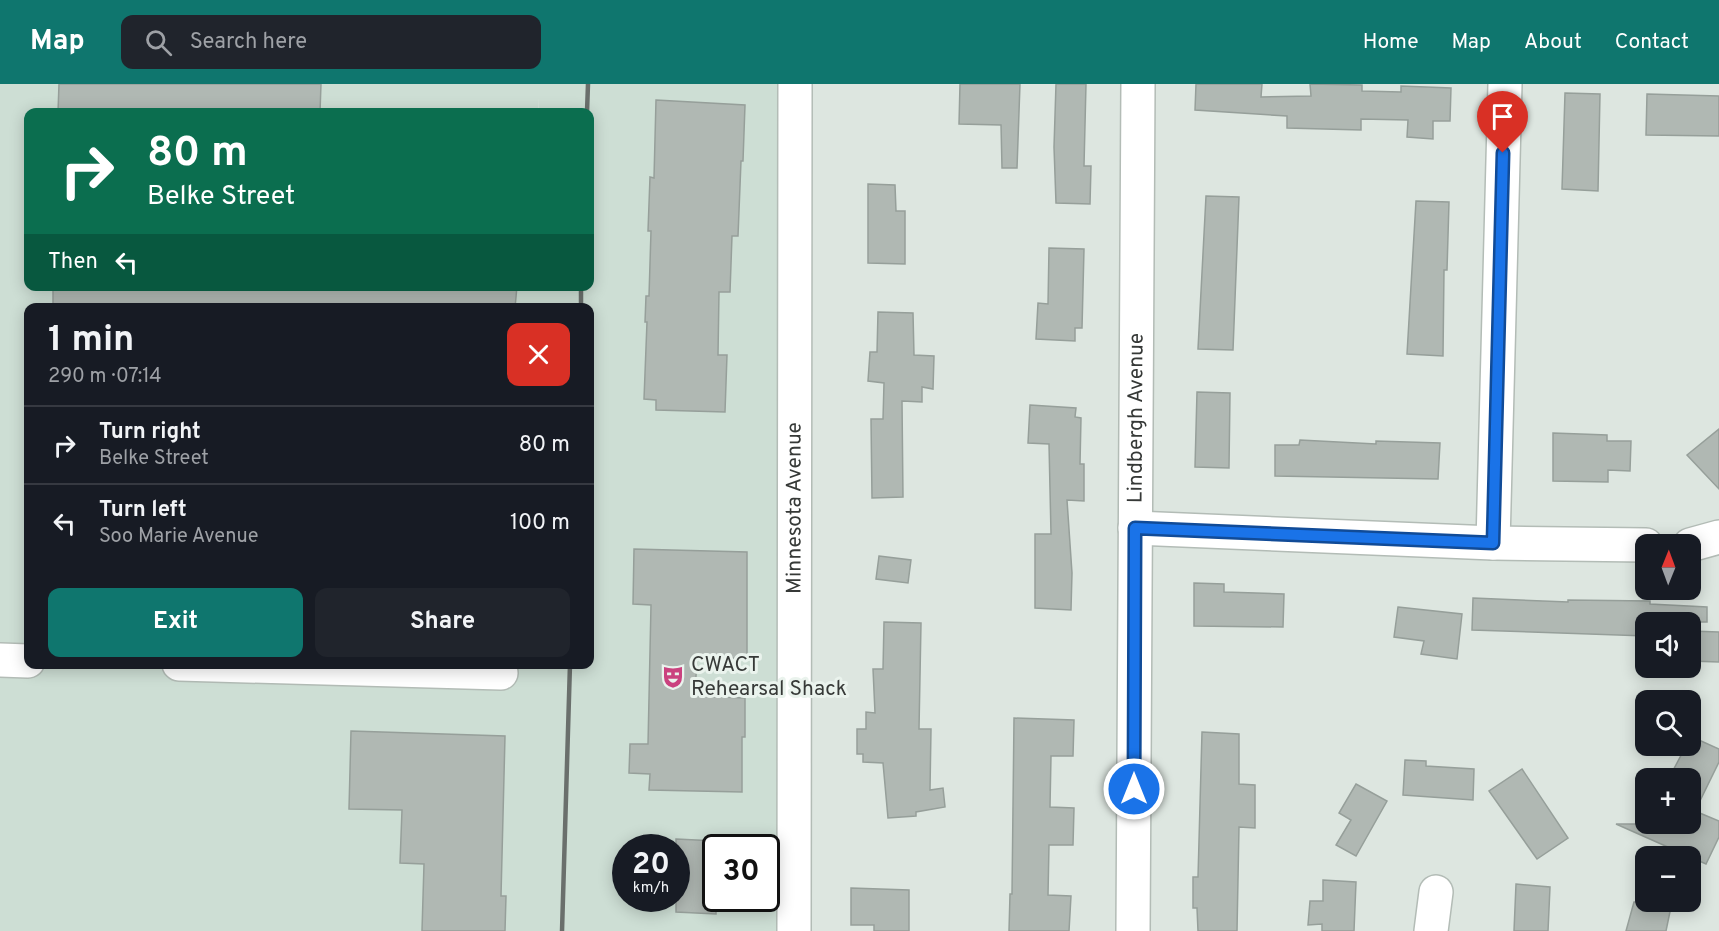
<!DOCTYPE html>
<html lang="en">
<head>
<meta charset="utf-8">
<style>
  :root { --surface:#171b24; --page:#20242c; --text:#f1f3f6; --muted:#9ea1a6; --line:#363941; --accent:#0f766e }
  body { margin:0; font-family:Overpass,sans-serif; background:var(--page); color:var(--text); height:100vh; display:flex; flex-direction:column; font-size:22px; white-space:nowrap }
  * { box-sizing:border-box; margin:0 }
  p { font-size:20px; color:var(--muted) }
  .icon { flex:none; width:33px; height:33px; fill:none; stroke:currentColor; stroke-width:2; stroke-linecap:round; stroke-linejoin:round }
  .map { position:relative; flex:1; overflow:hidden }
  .panel { position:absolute; left:24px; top:219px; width:570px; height:366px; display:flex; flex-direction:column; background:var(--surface); border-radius:12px; box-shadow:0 3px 15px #0003 }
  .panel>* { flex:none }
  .hud { position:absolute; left:24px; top:24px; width:570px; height:183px; border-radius:12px; box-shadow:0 3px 15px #0003; background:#0b6e4f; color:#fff; overflow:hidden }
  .needle { width:39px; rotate:1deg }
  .controls { position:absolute; left:1635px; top:450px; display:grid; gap:12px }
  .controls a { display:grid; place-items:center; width:66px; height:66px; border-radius:12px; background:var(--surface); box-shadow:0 3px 15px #0003; font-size:30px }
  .speed { position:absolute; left:612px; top:750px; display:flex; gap:12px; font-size:30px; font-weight:700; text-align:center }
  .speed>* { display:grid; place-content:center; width:78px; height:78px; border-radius:50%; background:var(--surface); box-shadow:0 3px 15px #0003; line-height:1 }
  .speed small { font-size:15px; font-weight:400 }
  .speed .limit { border:3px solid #111; border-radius:9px; background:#fff; color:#111 }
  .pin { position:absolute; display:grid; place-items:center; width:51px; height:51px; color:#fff; margin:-62px -26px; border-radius:50% 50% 50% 0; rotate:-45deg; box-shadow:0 0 6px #0007 }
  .pin .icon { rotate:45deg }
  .me { position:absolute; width:66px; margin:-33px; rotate:0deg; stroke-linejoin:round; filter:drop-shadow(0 0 4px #0008) }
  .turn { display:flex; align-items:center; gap:21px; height:126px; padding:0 24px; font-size:27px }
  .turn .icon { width:78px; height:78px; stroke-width:2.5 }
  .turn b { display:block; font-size:42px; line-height:51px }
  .then { display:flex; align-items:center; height:57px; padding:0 24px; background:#0003; gap:12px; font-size:22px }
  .round { display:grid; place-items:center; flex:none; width:63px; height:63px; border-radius:12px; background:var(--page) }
  .headline { display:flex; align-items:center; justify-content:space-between; height:102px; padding:0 24px }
  h1 { font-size:36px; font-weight:700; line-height:45px }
  .cta { display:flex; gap:12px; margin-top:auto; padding:12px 24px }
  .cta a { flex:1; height:69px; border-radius:12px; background:var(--accent); color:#fff; font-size:24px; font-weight:700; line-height:69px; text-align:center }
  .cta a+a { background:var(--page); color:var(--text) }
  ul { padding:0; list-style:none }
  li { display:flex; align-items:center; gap:18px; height:78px; padding:0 24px; border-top:2px solid var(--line) }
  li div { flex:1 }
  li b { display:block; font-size:22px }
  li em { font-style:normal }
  header { display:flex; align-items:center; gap:36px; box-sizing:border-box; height:84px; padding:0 30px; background:var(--accent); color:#fff }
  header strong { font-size:28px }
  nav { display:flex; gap:33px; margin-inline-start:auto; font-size:21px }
  .search { width:420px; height:54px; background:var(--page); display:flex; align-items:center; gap:15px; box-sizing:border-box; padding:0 21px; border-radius:12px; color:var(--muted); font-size:22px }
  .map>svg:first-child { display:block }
  .built { fill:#cdded4; fill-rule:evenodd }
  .building { fill:#b0b8b3; stroke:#969f9a; stroke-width:1.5 }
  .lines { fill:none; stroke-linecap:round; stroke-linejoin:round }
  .minor-casing { stroke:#b3bcb6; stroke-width:36 }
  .minor { stroke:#fff; stroke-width:33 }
  .rail { stroke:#6a6f6c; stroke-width:4.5 }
  .route-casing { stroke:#114b97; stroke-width:15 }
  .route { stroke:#1a73e8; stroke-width:10 }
  .labels { text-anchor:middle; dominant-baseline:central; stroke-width:6; stroke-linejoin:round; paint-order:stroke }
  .street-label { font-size:21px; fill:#363937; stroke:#eaf3ed }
  .poi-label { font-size:21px; fill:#363937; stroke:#eaf3ed; text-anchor:start }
</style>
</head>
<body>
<header>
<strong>Map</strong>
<div class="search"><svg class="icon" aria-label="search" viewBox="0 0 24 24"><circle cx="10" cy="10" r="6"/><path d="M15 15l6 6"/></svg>Search here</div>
<nav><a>Home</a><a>Map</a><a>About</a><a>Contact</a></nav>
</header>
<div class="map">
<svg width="1719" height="847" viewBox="0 0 1719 847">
  <rect width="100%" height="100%" fill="#dde6e0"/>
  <path class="built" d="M0 0H777L783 214 777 847H0ZM538 14 539 28H590V202H28V28H538ZM28 224H590V580H28ZM626 764H676V814H626ZM716 764H766V814H716Z"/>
  <g class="building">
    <path d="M59 0H321L320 28H58Z"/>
    <path d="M960 0H1020L1017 84H1002L1001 41 959 40Z"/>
    <path d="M1056 0H1086L1084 82H1091L1090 120 1056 119 1054 63Z"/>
    <path d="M1196 0H1262L1261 13 1311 12 1310 0 1362 1V7L1401 8V2L1451 4 1450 37H1433V55L1407 53 1408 36 1361 35V46L1287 44V32L1195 26Z"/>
    <path d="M1565 9 1600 10 1598 107 1562 105Z"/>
    <path d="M1647 10 1719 12V52L1646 51Z"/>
    <path d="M656 16 745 21 743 77H741L738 152H732L730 208H719L718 271H727L725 328 656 326V316L644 315 647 238H645L646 212H649L651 147H648L650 93 654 94Z"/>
    <path d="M868 100 895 101 896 127H905V180L868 179Z"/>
    <path d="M1206 112 1239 113 1233 266 1198 265Z"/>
    <path d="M1416 117 1449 118 1447 186H1444L1443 272 1407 270Z"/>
    <path d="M1049 164 1084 165 1082 244H1075V257L1036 255 1038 219 1048 220Z"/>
    <path d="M53 202H517L515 224H53Z"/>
    <path d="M878 228 913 229 914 271 934 272 933 305 922 303V318L902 317 903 413 872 414 871 335H883L884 299 868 297 870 268H877Z"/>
    <path d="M1197 308 1230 309 1229 384 1195 383Z"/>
    <path d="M1030 321 1076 324 1075 333 1081 334 1080 380H1084V417L1067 416 1072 489 1071 526 1035 524V450H1051L1049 360 1028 359Z"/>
    <path d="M1719 345V405L1687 371Z"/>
    <path d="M1553 349 1607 351V357H1631L1630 387 1608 386V398L1553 397Z"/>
    <path d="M1300 356 1376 360V357L1440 359 1438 395 1275 392V361H1299Z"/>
    <path d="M634 465 747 468V575L697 572 695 612 745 614V653H742V708L649 706 650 690 629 689 630 660H648L651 521 633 520Z"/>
    <path d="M879 472 911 476 908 499 876 495Z"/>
    <path d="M1194 499 1224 500V508L1284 510 1283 543 1194 542Z"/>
    <path d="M1473 514 1568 518V516L1650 517V520L1707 523V538H1646V552L1472 546Z"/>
    <path d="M1398 523 1462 530 1457 575 1421 570 1424 557 1394 553Z"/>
    <path d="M884 538 921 539 919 645H931L930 706 943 704 945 723 916 728V732L888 734 883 679 863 678V670H857V645H866V628L875 629 873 585H883Z"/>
    <path d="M1690 547 1719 548V578L1690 577Z"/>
    <path d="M1014 634 1074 636 1073 672H1051L1050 723 1074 724 1073 761H1049L1048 811 1071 812 1069 847H1009L1010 810H1012Z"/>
    <path d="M351 647 505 652 501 812H506L505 847H422L424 780 400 779 402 726 349 725Z"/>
    <path d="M1202 648 1239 650V700L1255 701V744L1239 743 1237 847H1198L1197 824H1193V793H1198Z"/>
    <path d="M1690 652 1719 665V678L1695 727 1719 737V753L1706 780 1616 740H1690V694H1669L1686 662H1690Z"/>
    <path d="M1405 676 1426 677V682L1474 685 1473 716 1403 711Z"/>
    <path d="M1522 685 1568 754 1537 775 1489 707Z"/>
    <path d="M1356 700 1387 717 1356 772 1336 761 1351 736 1339 729Z"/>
    <path d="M676 755 716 757V830L676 828Z"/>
    <path d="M1323 796 1356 798 1354 847H1322V840L1308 841 1310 817H1323Z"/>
    <path d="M1516 800 1550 803 1548 847H1514Z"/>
    <path d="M851 804 909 806V847H874V841H851Z"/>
    <path d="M1634 818H1672L1666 847H1626Z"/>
  </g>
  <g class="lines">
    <g class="minor-casing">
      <g id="minor">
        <path d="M1135 444 1493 459 1646 461"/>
        <path d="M1493 459 1505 0"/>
        <path d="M1690 461 1719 453"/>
        <path d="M0 576 28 577"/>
        <path d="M179 580 501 589"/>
        <path id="s1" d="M794 847 795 0"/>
        <path id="s2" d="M1133 847 1138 0"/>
        <path d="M1431 847 1436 808"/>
      </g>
    </g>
    <use href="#minor" class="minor"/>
    <g class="rail">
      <path d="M587 28 588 0"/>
      <path d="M581 224V202"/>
      <path d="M562 847 570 580"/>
    </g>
  </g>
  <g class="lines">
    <g class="route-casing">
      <path id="route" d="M1134 705 1135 444 1493 459 1503 69"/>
    </g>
    <use href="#route" class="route"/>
  </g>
  <defs>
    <g id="theatre-bare" transform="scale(1.8)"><path d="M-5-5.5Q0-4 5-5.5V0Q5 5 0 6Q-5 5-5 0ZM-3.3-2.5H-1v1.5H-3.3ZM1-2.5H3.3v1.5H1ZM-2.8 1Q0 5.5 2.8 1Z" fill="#ca427f" stroke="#eaf3ed" stroke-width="2.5" paint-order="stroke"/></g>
  </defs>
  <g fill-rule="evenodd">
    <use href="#theatre-bare" x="673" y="593"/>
  </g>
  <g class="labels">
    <g class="street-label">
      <text stroke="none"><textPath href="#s2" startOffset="513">Lindbergh Avenue</textPath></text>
      <text stroke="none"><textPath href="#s1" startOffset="423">Minnesota Avenue</textPath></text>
    </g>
    <g class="poi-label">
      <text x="691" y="581">CWACT<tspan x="691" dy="24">Rehearsal Shack</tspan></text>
    </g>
  </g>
</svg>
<div class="controls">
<a><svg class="needle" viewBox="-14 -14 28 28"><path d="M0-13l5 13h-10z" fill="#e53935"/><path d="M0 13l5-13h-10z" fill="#9ea1a6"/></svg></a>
<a><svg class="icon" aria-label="sound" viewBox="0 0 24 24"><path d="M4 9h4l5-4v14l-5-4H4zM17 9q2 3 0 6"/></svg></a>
<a><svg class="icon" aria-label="search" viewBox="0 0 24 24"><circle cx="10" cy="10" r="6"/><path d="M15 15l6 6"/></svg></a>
<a>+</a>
<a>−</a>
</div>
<div class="speed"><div>20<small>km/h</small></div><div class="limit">30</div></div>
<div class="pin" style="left:1503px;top:69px;background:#d93025"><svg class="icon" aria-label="arrive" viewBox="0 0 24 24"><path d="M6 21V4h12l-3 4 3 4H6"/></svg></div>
<svg class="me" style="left:1134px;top:705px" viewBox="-20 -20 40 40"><circle r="17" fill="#1a73e8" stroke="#fff" stroke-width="3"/><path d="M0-11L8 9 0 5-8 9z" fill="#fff"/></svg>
<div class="hud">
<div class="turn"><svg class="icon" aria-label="right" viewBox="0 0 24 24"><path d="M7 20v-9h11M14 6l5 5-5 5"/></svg><div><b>80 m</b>Belke Street</div></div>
<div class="then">Then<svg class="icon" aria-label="left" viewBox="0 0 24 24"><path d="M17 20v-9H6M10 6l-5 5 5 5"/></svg></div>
</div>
<section class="panel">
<div class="headline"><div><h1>1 min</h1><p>290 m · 07:14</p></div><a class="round" style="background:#d93025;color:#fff"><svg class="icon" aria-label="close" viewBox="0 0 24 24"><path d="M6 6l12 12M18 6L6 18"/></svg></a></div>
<ul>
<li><svg class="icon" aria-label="right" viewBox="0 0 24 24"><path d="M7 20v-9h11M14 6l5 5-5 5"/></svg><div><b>Turn right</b><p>Belke Street</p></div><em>80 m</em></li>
<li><svg class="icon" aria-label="left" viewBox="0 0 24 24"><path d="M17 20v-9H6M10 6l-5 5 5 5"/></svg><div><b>Turn left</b><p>Soo Marie Avenue</p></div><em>100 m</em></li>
</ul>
<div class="cta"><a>Exit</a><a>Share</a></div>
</section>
</div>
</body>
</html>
